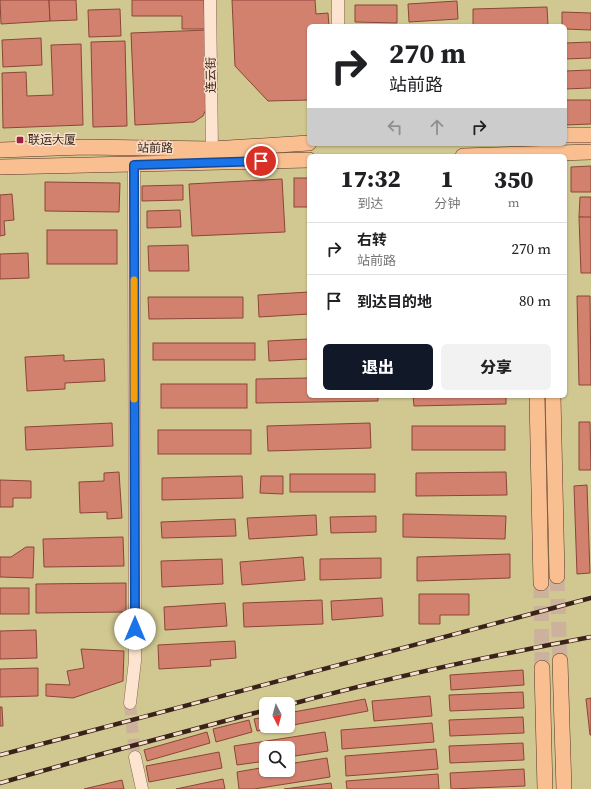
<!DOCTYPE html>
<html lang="zh">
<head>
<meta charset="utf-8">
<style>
  :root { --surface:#fff; --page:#f2f2f2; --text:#202124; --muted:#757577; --line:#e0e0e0; --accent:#111827 }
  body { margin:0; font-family:"Source Serif 4","Noto Sans SC",serif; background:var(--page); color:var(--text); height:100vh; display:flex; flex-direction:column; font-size:15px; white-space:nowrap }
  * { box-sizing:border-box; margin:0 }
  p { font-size:13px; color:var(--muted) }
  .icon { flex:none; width:22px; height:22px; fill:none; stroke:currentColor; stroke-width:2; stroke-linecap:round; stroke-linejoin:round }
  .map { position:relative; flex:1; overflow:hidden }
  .details { position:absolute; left:307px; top:154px; width:260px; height:244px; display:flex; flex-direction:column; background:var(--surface); border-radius:6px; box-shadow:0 1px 3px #0004 }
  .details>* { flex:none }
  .banner { position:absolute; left:307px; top:24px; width:260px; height:122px; border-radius:6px; box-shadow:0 1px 3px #0004; background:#fff; color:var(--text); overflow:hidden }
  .needle { width:26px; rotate:174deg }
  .buttons { position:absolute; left:259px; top:697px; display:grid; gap:8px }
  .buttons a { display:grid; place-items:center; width:36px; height:36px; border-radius:6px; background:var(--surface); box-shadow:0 1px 3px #0004; font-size:20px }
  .pin { position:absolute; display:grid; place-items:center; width:34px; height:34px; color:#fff; margin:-17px; border:2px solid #fff; border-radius:50%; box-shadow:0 1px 4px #0007 }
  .me { position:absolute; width:44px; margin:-22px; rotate:0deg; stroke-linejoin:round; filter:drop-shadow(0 0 3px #0008) }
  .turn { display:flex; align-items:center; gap:14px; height:84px; padding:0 16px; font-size:18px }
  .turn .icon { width:52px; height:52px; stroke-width:2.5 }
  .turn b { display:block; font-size:28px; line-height:34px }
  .lanes { display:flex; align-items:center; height:38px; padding:0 16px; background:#0003; justify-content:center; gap:20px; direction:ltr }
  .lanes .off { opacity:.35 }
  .eta { display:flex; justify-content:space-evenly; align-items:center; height:68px; text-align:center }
  .eta b { font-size:24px; font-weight:800; line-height:28px }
  .button { display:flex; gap:8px; margin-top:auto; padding:8px 16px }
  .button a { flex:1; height:46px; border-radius:6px; background:var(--accent); color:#fff; font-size:16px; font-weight:800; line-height:46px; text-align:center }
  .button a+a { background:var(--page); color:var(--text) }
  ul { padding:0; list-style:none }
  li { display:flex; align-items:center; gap:12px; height:52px; padding:0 16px; border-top:1px solid var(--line) }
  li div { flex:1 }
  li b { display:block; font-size:15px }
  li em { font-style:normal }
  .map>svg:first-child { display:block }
  .green { fill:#d0c890; fill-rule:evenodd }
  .building { fill:#d3816f; stroke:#8b4538 }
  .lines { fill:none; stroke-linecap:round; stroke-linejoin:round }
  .minor-tunnel { stroke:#ccb19c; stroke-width:12; stroke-dasharray:12 6; stroke-linecap:butt }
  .major-tunnel { stroke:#ccb19c; stroke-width:15; stroke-dasharray:15 8; stroke-linecap:butt }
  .minor-casing { stroke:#8a6454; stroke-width:13 }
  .major-casing { stroke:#573429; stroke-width:16 }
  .minor { stroke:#fce4d0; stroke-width:12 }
  .major { stroke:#f9bf90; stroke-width:15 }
  .rail-casing { stroke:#38221a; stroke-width:4.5 }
  .rail { stroke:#f8e1cc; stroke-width:3; stroke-dasharray:9; stroke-linecap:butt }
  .route-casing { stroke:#114b97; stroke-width:10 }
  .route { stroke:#1a73e8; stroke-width:7 }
  .slow { stroke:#f59e0b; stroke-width:7 }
  .poi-dot { fill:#9e1f3e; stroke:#f8e1cc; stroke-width:1.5 }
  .labels { text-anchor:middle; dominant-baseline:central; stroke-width:3; stroke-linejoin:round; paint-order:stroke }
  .street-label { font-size:12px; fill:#38221a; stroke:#f8e1cc }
  .poi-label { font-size:12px; fill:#38221a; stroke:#f8e1cc; text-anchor:start }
</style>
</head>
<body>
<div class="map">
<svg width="591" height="789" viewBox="0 0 591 789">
  <rect width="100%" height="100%" fill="#f1d5bc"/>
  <path class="green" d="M0 0H591V789H0ZM309 26H565V144H309ZM309 156H565V396H309ZM266 704H288V726H266ZM266 748H288V770H266Z"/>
  <g class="building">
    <path d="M0 0H49L50 21 1 24Z"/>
    <path d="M49 0H76L77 20 50 21Z"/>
    <path d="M132 0H204L205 29H182V16H132Z"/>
    <path d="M232 0H315L316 14 328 13 329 26H309V100L268 101 235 66Z"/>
    <path d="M457 1 458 19 409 22 408 4Z"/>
    <path d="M355 5H397V23L355 22Z"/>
    <path d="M547 7 548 25 473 26V9Z"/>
    <path d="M120 9 121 36 89 37 88 10Z"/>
    <path d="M562 12 591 13V30L565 29V26H562Z"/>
    <path d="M207 30 210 100 203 116 194 122 135 125 131 33Z"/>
    <path d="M41 38 42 65 3 67 2 40Z"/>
    <path d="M125 41 127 126 93 127 91 42Z"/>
    <path d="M591 42V58L565 59V43Z"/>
    <path d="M81 44 83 125 3 128 2 73 26 72 27 96 53 95 51 45Z"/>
    <path d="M591 70V88L565 89V71Z"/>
    <path d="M565 100H591V124L565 125Z"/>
    <path d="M591 166V192H571V167Z"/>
    <rect x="294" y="178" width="15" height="29"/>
    <path d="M282 179 285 232 192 236 189 184Z"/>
    <path d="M45 182 120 183 119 212 45 211Z"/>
    <path d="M183 185V200L142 201V186Z"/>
    <path d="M12 194 14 220 4 221 5 235 0 236V195Z"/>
    <path d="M580 197H591V218L579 217Z"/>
    <path d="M180 210 181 227 147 228V211Z"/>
    <path d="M579 217H591V273H581Z"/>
    <rect x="47" y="230" width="70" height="34"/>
    <path d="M188 245 189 271H149L148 246Z"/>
    <path d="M28 253 29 278 0 279V254Z"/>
    <path d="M309 292V314L259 317 258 295Z"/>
    <path d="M577 296H590L591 385H579Z"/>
    <path d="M148 297H243V318L149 319Z"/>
    <path d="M309 339V359L269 361 268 341Z"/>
    <rect x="153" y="343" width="102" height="17"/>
    <path d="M64 355V361L104 359 105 381 65 383V389L27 391 25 357Z"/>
    <path d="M309 378V396H378V401L256 403V379Z"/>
    <rect x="161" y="384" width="86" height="24"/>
    <path d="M413 396H506V404L414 406Z"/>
    <path d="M579 422H590L591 470H579Z"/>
    <path d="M112 423 113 446 26 450 25 427Z"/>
    <path d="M370 423 371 448 268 451 267 426Z"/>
    <rect x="412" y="426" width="93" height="24"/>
    <rect x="158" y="430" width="93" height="24"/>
    <path d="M119 472 122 518 107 519V512L80 513 79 482 104 481V473Z"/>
    <path d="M506 472 507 495 416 496V473Z"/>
    <rect x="290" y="474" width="85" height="18"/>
    <path d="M242 476 243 498 162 500V478Z"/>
    <path d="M261 476H283V494L260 493Z"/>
    <path d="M0 480 31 481V498H13V507H0Z"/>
    <path d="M587 485 590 573 577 574 574 486Z"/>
    <path d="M403 514 506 516 505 539 403 537Z"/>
    <path d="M316 515 317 535 249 539 247 518Z"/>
    <path d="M376 516V532L331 533 330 517Z"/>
    <path d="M235 519 236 536 162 538 161 522Z"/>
    <path d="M123 537 124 566 44 567 43 539Z"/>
    <path d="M26 547H34L33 578 0 577V557H11Z"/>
    <path d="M510 554V578L417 581V557Z"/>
    <path d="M303 557 305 580 242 585 240 562Z"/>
    <path d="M381 558V578L320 580V559Z"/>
    <path d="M222 559 223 584 162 587 161 561Z"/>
    <path d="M126 583V612L36 613V584Z"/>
    <rect x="0" y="588" width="29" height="26"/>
    <path d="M419 594H469V615H440V624H419Z"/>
    <path d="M382 598 383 616 332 620 331 601Z"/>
    <path d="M322 600 323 624 244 627 243 603Z"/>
    <path d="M225 603 227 626 165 630 164 607Z"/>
    <path d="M36 630 37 658 0 659V631Z"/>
    <path d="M235 641 236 658 210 660 211 666 159 669 158 645Z"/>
    <path d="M81 649 124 651 123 681 73 698 46 696V684L70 685 67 671 84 668Z"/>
    <path d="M38 668V696L0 697V669Z"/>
    <path d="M523 670 524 685 451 690 450 675Z"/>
    <path d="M523 692 524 708 450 711 449 695Z"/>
    <path d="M430 696 432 716 374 721 372 701Z"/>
    <path d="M591 698V735H590L586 699Z"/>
    <path d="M365 699 368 711 288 726V713Z"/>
    <path d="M0 707H2L3 726H0Z"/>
    <path d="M266 717V726H287L257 731 254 719Z"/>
    <path d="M523 717 524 733 450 736 449 720Z"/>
    <path d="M249 720 252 732 216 742 213 729Z"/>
    <path d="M432 723 434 742 342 749 341 730Z"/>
    <path d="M207 732 210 743 147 761 144 750Z"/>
    <path d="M325 732 328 751 288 757V748H266V761L237 765 234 746Z"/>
    <path d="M523 743 524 760 450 763 449 746Z"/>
    <path d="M436 749 438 769 346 776 345 756Z"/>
    <path d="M219 752 222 768 149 782 146 766Z"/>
    <path d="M327 758 330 777 254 789H239L237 772 266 767V770H288V764Z"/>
    <path d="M524 769 525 786 451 789 450 773Z"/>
    <path d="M438 774 439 789H347L346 781Z"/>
    <path d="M223 779 225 789H176Z"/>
    <path d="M122 780 124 789H84Z"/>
    <path d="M331 783 332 789H284Z"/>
  </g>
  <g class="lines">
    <path class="minor-tunnel" d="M130 703 135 757"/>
    <g class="major-tunnel">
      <path d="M557 576 560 661"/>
      <path d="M541 583 542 668"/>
    </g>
    <g class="minor-casing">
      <g id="minor">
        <path d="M210 0 212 149"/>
        <path d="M338 0V26"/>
        <path d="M130 703 135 661 134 165"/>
        <path d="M135 757 142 789"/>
      </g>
    </g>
    <g class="major-casing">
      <g id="major">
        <path d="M565 135H591"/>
        <path d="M0 150 84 147 212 149 309 143"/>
        <path d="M463 156 591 152"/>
        <path d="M0 167 309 160"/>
        <path d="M537 396 541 583"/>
        <path d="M553 396 557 576"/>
        <path d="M560 661 564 789"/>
        <path d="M542 668 545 789"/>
      </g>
    </g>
    <use href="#minor" class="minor"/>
    <use href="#major" class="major"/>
    <g class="rail-casing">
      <g id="rail">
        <path d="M288 705C388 678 489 656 591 637"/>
        <path d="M0 755 591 598"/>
        <path d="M0 783 98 755 266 710"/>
      </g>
    </g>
    <use href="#rail" class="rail"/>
  </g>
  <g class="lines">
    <g class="route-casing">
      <path id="route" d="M135 629 134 165 261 161"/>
    </g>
    <use href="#route" class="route"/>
    <path class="slow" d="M134 280V399"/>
  </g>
  <rect class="poi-dot" x="16" y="136" width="8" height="8" rx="2"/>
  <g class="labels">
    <g class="street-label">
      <text transform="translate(211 75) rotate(-91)">连云街</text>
      <text transform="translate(155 148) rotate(1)">站前路</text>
    </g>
    <g class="poi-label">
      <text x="28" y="140">联运大厦</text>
    </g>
  </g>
</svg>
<div class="buttons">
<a><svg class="needle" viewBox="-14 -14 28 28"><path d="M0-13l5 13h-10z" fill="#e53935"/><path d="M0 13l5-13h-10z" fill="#757577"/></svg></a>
<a><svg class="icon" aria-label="search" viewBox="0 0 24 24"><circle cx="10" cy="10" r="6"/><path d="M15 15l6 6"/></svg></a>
</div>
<div class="pin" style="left:261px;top:161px;background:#d93025"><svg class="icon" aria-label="arrive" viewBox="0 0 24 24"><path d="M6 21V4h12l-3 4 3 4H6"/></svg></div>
<svg class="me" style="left:135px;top:629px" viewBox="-20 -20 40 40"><circle r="19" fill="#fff"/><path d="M0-13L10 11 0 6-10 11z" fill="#1a73e8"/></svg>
<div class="banner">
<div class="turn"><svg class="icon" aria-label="right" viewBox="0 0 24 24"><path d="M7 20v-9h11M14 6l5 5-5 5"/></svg><div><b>270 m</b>站前路</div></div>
<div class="lanes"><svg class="icon off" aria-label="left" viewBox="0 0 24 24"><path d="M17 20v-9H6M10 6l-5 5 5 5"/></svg><svg class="icon off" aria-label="ahead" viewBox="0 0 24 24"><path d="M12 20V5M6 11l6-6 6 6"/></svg><svg class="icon" aria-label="right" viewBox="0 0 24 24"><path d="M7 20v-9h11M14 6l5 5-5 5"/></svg></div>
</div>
<section class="details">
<div class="eta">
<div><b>17:32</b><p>到达</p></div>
<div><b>1</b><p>分钟</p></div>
<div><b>350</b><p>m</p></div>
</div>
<ul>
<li><svg class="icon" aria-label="right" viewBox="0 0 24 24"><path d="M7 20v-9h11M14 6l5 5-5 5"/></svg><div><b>右转</b><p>站前路</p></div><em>270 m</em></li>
<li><svg class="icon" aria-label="arrive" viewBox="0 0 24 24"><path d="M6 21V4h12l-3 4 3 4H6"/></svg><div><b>到达目的地</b></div><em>80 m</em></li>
</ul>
<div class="button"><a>退出</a><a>分享</a></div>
</section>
</div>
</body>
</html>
